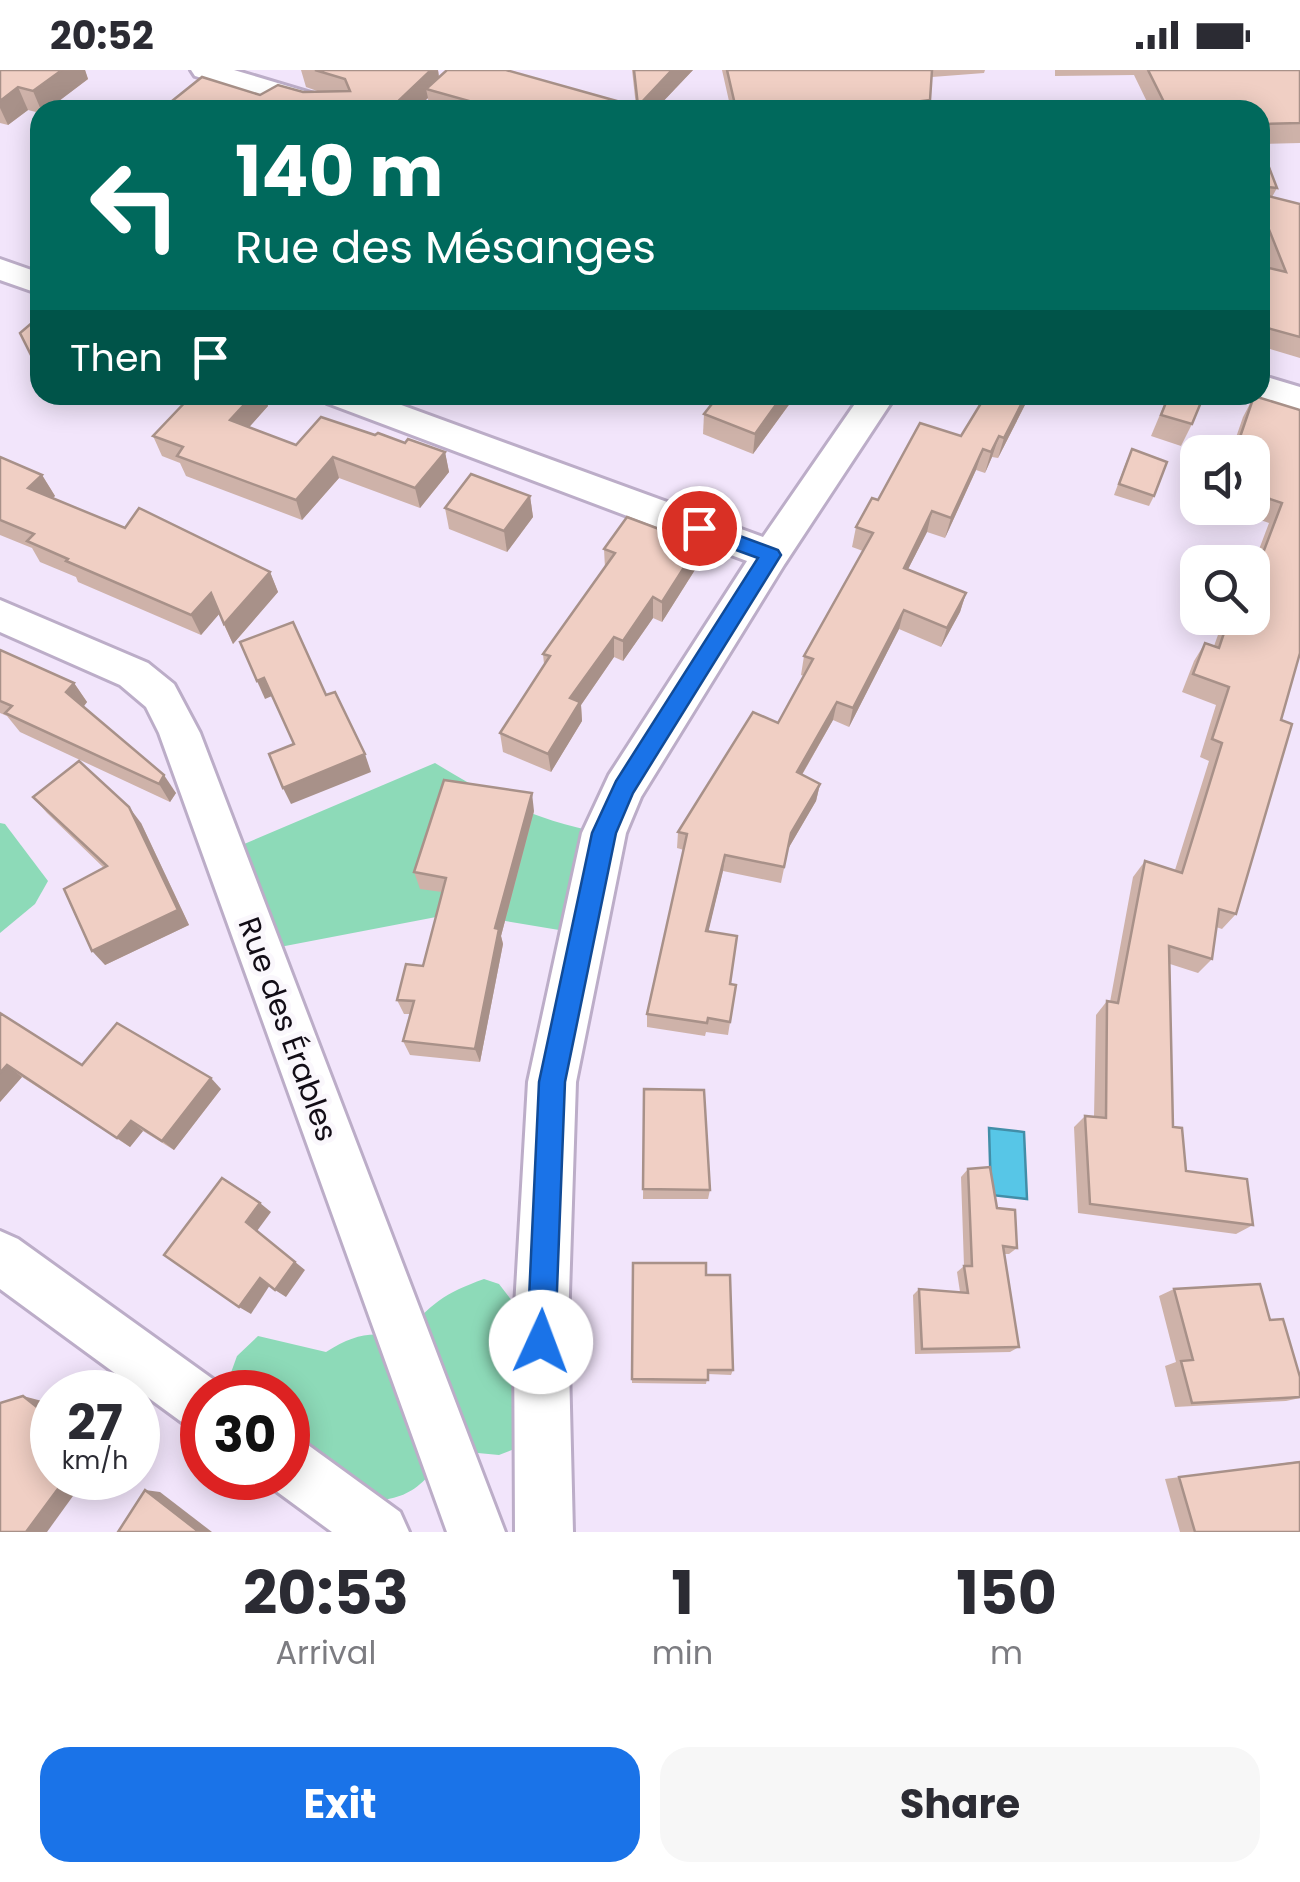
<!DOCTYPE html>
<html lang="en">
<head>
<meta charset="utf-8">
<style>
  :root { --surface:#fff; --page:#f7f7f7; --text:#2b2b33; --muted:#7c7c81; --accent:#1a73e8 }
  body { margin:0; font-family:Poppins,sans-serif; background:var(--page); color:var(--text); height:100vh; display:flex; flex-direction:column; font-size:38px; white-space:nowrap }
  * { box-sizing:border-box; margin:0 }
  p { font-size:32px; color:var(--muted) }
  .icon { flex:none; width:55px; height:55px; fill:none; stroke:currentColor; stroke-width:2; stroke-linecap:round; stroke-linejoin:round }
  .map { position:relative; height:1462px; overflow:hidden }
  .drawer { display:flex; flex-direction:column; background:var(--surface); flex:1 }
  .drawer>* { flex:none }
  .top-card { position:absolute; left:30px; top:30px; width:1240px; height:305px; border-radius:30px; box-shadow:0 5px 25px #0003; background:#00695c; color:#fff; overflow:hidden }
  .tools { position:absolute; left:1180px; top:365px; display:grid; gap:20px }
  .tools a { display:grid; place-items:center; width:90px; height:90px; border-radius:20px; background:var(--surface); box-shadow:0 5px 25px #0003; font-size:50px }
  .speed { position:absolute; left:30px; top:1300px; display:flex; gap:20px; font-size:50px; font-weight:700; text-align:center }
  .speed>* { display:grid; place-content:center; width:130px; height:130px; border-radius:50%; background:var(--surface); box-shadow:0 5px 25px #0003; line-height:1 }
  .speed small { font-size:25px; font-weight:400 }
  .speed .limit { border:15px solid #d22; background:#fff; color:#111 }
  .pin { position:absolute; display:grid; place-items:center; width:85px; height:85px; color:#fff; margin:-42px; border:5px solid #fff; border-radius:50%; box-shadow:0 2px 10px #0007 }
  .me { position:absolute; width:110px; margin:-55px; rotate:2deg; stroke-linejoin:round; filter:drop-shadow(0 0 8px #0008) }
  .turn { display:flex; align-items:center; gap:35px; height:210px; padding:0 40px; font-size:45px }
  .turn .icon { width:130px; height:130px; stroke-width:2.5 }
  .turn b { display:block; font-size:70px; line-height:85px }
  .then { display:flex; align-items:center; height:95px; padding:0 40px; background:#0003; gap:20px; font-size:38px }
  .eta { display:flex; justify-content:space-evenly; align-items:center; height:170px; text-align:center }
  .eta b { font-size:60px; font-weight:700; line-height:70px }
  .cta { display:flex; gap:20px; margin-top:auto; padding:20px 40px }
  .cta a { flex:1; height:115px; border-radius:30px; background:var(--accent); color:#fff; font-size:40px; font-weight:700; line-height:115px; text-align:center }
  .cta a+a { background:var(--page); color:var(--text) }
  .status { display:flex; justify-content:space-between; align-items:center; height:70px; padding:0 50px; background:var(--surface); direction:ltr }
  .status svg { height:28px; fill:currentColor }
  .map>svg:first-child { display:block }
  .green { fill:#8ddab8 }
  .water { fill:#57c6e7; stroke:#428ea8; stroke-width:2.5 }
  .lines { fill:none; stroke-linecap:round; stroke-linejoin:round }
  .minor-casing { stroke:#bcadc8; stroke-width:6 }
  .minor { fill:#fff; fill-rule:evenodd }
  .wall { fill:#ceb2a9 }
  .shaded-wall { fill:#a89189 }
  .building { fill:#f0cfc4; stroke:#a89189; stroke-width:2.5 }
  .route { fill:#1a73e8; stroke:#114b97; stroke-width:2.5 }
  .labels { text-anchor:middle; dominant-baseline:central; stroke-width:10; stroke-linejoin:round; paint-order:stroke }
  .street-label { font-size:30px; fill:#120d16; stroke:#faf7fc }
</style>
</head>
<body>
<div class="status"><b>20:52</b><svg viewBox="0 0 49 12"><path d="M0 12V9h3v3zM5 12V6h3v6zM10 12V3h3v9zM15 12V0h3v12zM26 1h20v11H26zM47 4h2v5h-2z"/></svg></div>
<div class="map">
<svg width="1300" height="1462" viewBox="0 0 1300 1462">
  <rect width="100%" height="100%" fill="#f2e5fb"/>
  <g class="green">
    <path d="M435 693C493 728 536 751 604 763L583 864 457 843 259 881 223 783Z"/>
    <path d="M0 753 5 754 48 811 35 834 0 863Z"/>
    <path d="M484 1209 499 1214 516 1236 522 1376 499 1385 446 1380C417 1431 396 1430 341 1434L288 1395V1322H224L237 1286 258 1266 326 1282C355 1264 371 1261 403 1268 429 1234 445 1223 484 1209Z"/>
  </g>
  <path class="water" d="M989 1058 1024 1062 1027 1129 991 1125Z"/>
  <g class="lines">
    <g class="minor-casing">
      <g id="minor">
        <path d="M191 0H234L348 34 352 40H308L195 6Z"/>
        <path d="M0 189 40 203V224L0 210Z"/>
        <path d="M1260 305 1300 317V341L1248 325H1260Z"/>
        <path d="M322 325H374L763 467 861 325H896L784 495 641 727 626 763 576 1012 568 1254 573 1462H515L514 1254 528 1012 582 763 609 705 747 491 327 333Z"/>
        <path d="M0 530 148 593 174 614 200 663 505 1462H447L159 663 146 637 120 615 0 562Z"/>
        <path d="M0 1161 18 1169 221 1315 225 1322H202V1361L183 1353 0 1219Z"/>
        <path d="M288 1367 308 1375 400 1442 409 1462H332L268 1415 265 1408H288Z"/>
      </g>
    </g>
    <use href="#minor" class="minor"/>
  </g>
  <g class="wall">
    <path d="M0 0H85L88 9 47 40H40V43L28 40 8 55 0 53Z"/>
    <path d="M301 0H438L439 7 636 36 632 0H693L655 40H429L428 28 415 40H162L260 25 320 22 306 17Z"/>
    <path d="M722 0H985L984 3 932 7 929 40H731Z"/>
    <path d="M1055 0H1300V73L1260 74 1277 118 1272 127 1300 134V288L1260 276V196L1268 198 1260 177V40H1151L1134 5 1055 6Z"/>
    <path d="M40 246V302L20 263Z"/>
    <path d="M192 325H264L268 336 249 357 296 375 375 365 445 382 449 402 420 438 339 408 302 450 186 406 180 393 162 386 153 366Z"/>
    <path d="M796 325 753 384 703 364 704 344Z"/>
    <path d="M1030 325 998 388 992 387 985 403 976 400 945 468 927 462 908 499 966 523 960 542 941 577 899 559 849 657 833 650 802 705 820 714 816 731 788 779 781 813 723 801 708 861 730 914 736 915 728 965 706 962 705 966 647 957V944L684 780 677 778 678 762 778 653 804 606 801 605 804 586 863 481 852 477 856 457 878 430 961 366Z"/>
    <path d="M1254 326 1300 340 1281 650 1236 844 1222 859 1216 857 1212 889 1198 903 1170 894 1173 1057 1186 1101 1253 1155 1236 1164 1078 1143 1074 1057 1085 1046 1094 1047 1096 945 1107 931 1110 932 1133 807 1145 791 1175 800 1209 691 1200 687 1216 635 1182 622 1194 591 1205 573 1214 576 1224 548H1252V498L1269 453 1235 441 1236 438H1252V382H1231L1243 347Z"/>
    <path d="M1164 335 1192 354 1181 376 1151 366Z"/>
    <path d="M0 387 42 405 55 426 52 428 125 458 270 502 278 522 233 574 219 544 201 565 78 512 76 507 40 492 32 478 0 465Z"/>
    <path d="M1127 390 1154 426 1149 436 1114 425Z"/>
    <path d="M530 426 533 447 507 482 449 459 445 438Z"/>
    <path d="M699 474 698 495 662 552 653 548 623 591 614 587 581 635 582 651 551 702 503 682 500 663 544 594 543 584 605 498 604 479Z"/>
    <path d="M0 580 74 613 87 632 84 636 176 723 170 732 20 662 7 646 0 643Z"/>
    <path d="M33 727 141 753 189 855 105 895 104 798 47 743Z"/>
    <path d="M534 741 501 866 503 874 480 992 410 985 403 971 410 944H404L397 930 423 896 442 822 420 819 414 802Z"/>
    <path d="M0 943 82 995 221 1019 174 1080 143 1061 130 1077 22 1007 0 1032Z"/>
    <path d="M644 1019 710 1120 708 1129H643Z"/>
    <path d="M968 1099 997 1138 1017 1178 1009 1184H1004L1019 1277 1010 1282 915 1284 913 1225 919 1219 960 1222 957 1202 964 1196 961 1107Z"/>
    <path d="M706 1205 733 1300 731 1305 708 1304 706 1314 632 1313V1309Z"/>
    <path d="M1174 1219 1270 1250 1300 1307V1328L1286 1331 1175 1337 1165 1296 1176 1292 1159 1226Z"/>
    <path d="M1300 1391V1462H1180L1165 1409Z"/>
  </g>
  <g class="shaded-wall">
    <path d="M62 0H85L88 9 47 40H41L33 21Z"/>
    <path d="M431 0H438L440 16 426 19 428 28 415 40H389Z"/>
    <path d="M672 0H693L655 40H638V36Z"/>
    <path d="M18 17 28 40 8 55 0 38V31Z"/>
    <path d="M253 325H264L268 336 237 371 230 350Z"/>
    <path d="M783 325H796L753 384 755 364Z"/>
    <path d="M1026 325H1030L998 388 1004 368Z"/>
    <path d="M999 366 992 387 985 403 991 382Z"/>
    <path d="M983 379 976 400 945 468 951 448Z"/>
    <path d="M445 382 449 402 420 438 415 418Z"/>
    <path d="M333 387 339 408 302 450 296 430Z"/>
    <path d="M42 405 55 426 40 440 28 418Z"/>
    <path d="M530 426 533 447 507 482 504 461Z"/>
    <path d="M932 441 927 462 899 517 904 498Z"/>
    <path d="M699 474 698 495 662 552V532Z"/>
    <path d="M270 502 278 522 233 574 224 554Z"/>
    <path d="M211 523 220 543 201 565 191 545Z"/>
    <path d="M966 523 960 542 941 577 947 558Z"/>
    <path d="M653 527V548L623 591V571Z"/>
    <path d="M904 540 899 559 849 657 853 638Z"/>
    <path d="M614 567V587L581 635 582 651 551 702 548 684 570 628Z"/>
    <path d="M264 608 272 626 265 629 257 611Z"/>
    <path d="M74 613 87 632 80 641 66 622Z"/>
    <path d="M837 632 833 650 793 720 797 702Z"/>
    <path d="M365 684 371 702 291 734 283 718Z"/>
    <path d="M164 705 176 723 170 732 159 714Z"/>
    <path d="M820 714 816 731 788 779 791 763Z"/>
    <path d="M532 723 534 741 501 866 503 874 480 992 475 979 495 858Z"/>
    <path d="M129 737 141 753 189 855 105 895 92 881Z"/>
    <path d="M725 785 723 801 705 876 706 861Z"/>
    <path d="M7 995 22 1007 0 1032V1003Z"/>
    <path d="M211 1008 221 1019 174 1080 162 1071Z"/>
    <path d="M131 1051 143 1061 130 1077 117 1068Z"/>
    <path d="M260 1133 271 1142 257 1161 305 1200 286 1227 275 1220 246 1152Z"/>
    <path d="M260 1208 270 1215 251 1244 239 1237Z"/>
    <path d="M23 1326 42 1331 52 1338V1349Z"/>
    <path d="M66 1408H86L47 1462H26Z"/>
    <path d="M145 1420 160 1422 212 1462H199Z"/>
  </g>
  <g class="building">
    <path d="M0 0H62L33 21 18 17 0 31Z"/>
    <path d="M315 0H431L389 40 162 39 202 7 260 25 278 15 303 22 350 21 345 9Z"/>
    <path d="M447 0H506L638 37 635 40H501L426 19Z"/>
    <path d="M634 0H672L638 36Z"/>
    <path d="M727 0H932L930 30 922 31 926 40H902L903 32 736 39Z"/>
    <path d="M1148 0H1300V53L1263 54 1262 66H1260V40H1168Z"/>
    <path d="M1260 74 1277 118 1260 116Z"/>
    <path d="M1260 124 1300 134V267L1260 256V196L1286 202 1260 137Z"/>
    <path d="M40 246V286L31 285 20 263Z"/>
    <path d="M192 325H253L230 350 296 375 321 347 375 365 378 363 405 373 408 369 445 382 415 418 333 387 296 430 177 386 183 377 153 366Z"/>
    <path d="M719 325H783L755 364 704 344Z"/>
    <path d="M986 325H1026L1004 368 999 366 991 382 983 379 951 448 932 441 904 498 966 523 947 558 904 540 853 638 837 632 797 702 820 714 791 763 784 797 725 785 706 861 737 866 730 914 736 915 730 952 708 948 707 953 647 944 687 764 678 762 753 642 778 653 813 589 804 586 873 463 856 457 872 428 878 430 920 353 961 366Z"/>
    <path d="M1169 325H1204L1192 354 1161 345Z"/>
    <path d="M1254 326 1300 340V583L1281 650 1292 654 1236 844 1219 839 1212 889 1169 876 1173 1057 1182 1058 1186 1101 1247 1109 1253 1155 1090 1134 1085 1046 1106 1048 1107 931 1118 933 1145 791 1182 803 1222 673 1212 669 1229 617 1193 604 1205 573 1219 578 1229 548H1252V512L1282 433 1252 423V405L1263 378 1239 370Z"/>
    <path d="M1132 379 1167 392 1154 426 1119 414Z"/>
    <path d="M0 387 42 405 28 418 125 458 139 438 270 502 224 554 211 523 191 545 66 491 68 489 27 471 34 464 0 450Z"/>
    <path d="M471 404 530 426 504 461 445 438Z"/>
    <path d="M627 447 699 474 662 532 653 527 623 571 614 567 570 628 580 632 548 684 500 663 550 586 543 584 615 483 604 479Z"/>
    <path d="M293 552 326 625 335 622 365 684 283 718 269 684 294 674 264 608 257 611 240 572Z"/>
    <path d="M0 580 74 613 66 622 164 705 159 714 5 643 12 636 0 631Z"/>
    <path d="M79 691 129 737 178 840 92 881 64 819 107 796 33 727Z"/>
    <path d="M444 710 532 723 495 858 499 859 475 979 403 971 414 931 397 930 406 894 423 896 446 808 414 802Z"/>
    <path d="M0 943 82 995 117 953 211 1008 162 1071 131 1051 117 1068 7 995 0 1003Z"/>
    <path d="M644 1019 704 1020 710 1120 643 1119Z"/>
    <path d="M990 1097 997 1138 1015 1140 1017 1178 1003 1176 1019 1277 922 1279 919 1219 968 1223 964 1196H972L968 1099Z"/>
    <path d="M222 1108 260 1133 246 1152 295 1192 275 1220 260 1208 239 1237 164 1185Z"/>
    <path d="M633 1193H706V1205H730L733 1300H708V1310L632 1309Z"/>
    <path d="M1260 1214 1270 1250 1283 1249 1300 1307V1327L1192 1333 1181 1291 1193 1290 1174 1219Z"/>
    <path d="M23 1326 52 1349V1408H66L26 1462H0V1333Z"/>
    <path d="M1300 1392V1462H1195L1179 1407Z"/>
    <path d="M145 1420 199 1462H118Z"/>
  </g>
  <path class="route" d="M699 451 778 480 781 485 633 723 616 763 565 1012 555 1272 551 1282 541 1286 531 1282 527 1272 539 1012 592 763 616 711 758 488 692 464 689 458Z"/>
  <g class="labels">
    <g class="street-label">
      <text transform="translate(288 959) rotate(70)">Rue des Érables</text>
    </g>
  </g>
</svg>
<div class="tools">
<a><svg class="icon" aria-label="sound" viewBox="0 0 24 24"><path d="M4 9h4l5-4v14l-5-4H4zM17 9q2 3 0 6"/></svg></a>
<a><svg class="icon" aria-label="search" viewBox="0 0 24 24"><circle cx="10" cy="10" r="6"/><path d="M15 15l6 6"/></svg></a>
</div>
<div class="speed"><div>27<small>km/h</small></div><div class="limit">30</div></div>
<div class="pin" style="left:699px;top:458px;background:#d93025"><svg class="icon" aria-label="arrive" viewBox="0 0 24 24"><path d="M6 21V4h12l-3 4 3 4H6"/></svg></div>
<svg class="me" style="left:541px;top:1272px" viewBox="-20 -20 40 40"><circle r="19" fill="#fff"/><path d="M0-13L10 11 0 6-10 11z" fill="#1a73e8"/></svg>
<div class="top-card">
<div class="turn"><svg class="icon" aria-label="left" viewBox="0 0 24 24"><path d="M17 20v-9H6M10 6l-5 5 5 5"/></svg><div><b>140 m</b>Rue des Mésanges</div></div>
<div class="then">Then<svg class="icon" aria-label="arrive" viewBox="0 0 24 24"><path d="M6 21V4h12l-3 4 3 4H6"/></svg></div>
</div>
</div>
<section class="drawer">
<div class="eta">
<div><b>20:53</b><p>Arrival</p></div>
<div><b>1</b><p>min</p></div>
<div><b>150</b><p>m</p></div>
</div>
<div class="cta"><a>Exit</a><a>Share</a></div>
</section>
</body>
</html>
